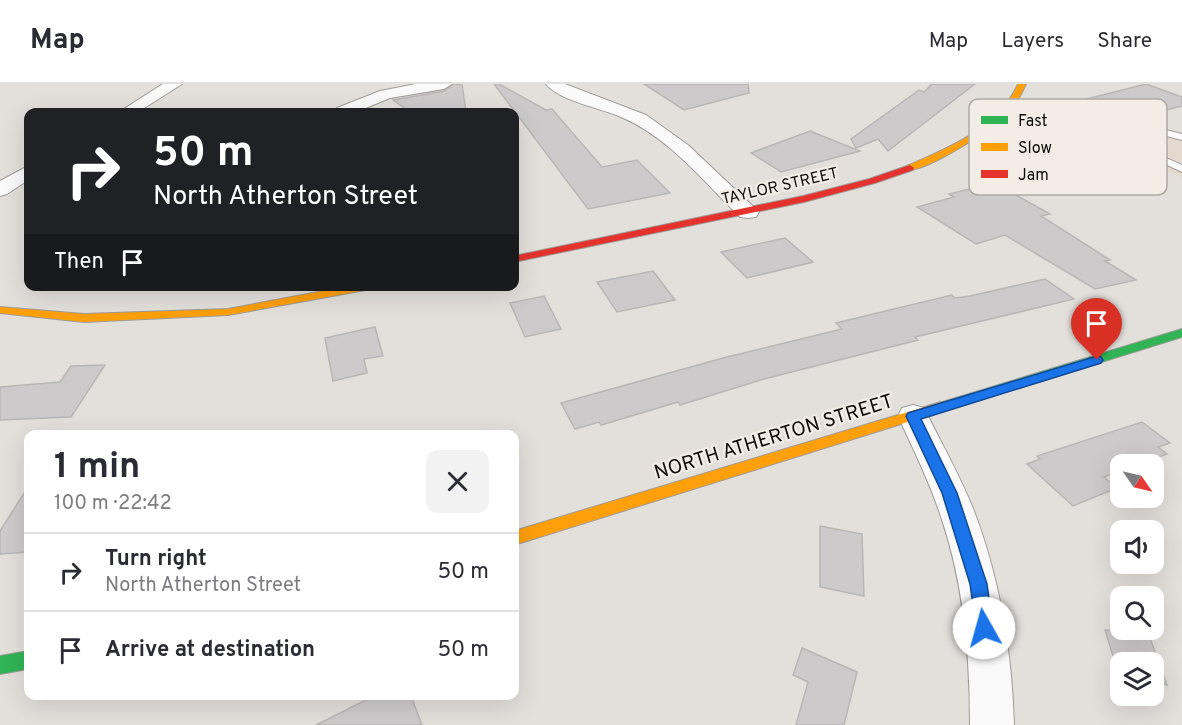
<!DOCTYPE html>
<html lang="en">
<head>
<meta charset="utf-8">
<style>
  :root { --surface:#fff; --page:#f2f2f3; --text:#2b2b33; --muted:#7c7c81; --line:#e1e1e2 }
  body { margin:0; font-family:Overpass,sans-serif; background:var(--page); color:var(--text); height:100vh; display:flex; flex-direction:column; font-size:22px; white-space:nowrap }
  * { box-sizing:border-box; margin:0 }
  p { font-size:20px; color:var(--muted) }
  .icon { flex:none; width:33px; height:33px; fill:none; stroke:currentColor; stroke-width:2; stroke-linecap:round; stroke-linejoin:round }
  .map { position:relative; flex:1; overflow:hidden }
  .side { position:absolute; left:24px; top:346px; width:495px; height:270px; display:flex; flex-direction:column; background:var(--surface); border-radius:12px; box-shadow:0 6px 24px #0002 }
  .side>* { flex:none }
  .banner { position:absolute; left:24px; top:24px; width:495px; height:183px; border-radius:12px; box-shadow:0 6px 24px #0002; background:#202124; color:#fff; overflow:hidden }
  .needle { width:39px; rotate:124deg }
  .fabs { position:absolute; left:1110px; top:370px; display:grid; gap:12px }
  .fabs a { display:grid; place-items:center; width:54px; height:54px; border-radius:12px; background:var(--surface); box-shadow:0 6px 24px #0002; font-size:30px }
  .pin { position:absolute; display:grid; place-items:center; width:51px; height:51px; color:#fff; margin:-62px -26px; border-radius:50% 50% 50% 0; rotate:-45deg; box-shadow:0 0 6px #0007 }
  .pin .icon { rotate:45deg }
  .me { position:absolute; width:66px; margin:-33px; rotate:353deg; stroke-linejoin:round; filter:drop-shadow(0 0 4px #0008) }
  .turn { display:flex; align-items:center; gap:21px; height:126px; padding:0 30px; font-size:27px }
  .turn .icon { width:78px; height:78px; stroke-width:2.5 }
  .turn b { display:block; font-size:42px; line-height:51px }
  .then { display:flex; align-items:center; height:57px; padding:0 30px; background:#0003; gap:12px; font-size:22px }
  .round { display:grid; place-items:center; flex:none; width:63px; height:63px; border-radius:12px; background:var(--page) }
  .head { display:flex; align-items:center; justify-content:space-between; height:102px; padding:0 30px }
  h1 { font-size:36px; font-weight:700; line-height:45px }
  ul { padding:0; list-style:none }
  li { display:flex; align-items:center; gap:18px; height:78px; padding:0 30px; border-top:2px solid var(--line) }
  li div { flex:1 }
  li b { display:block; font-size:22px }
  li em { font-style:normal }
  header { display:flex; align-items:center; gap:36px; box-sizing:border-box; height:84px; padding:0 30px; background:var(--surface); border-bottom:2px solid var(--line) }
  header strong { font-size:28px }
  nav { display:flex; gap:33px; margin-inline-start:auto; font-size:21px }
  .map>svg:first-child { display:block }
  .commercial { fill:#e4d9ce }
  .building { fill:#cccaca; stroke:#b9b6b6; stroke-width:1.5 }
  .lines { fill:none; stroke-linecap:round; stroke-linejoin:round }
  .lane-casing { stroke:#9e9c99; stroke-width:2 }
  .street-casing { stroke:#9e9c99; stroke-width:2 }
  .fast-casing { stroke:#9e9c99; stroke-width:2 }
  .slow-casing { stroke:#9e9c99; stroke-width:2 }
  .jam-casing { stroke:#9e9c99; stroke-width:2 }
  .lane { fill:#fbfafa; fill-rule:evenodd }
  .street { fill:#fbfafa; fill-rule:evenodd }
  .fast { fill:#30b455; fill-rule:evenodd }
  .slow { fill:#ff9f0a; fill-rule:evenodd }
  .jam { fill:#e5322d; fill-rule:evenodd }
  .route { fill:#1a73e8; stroke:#114b97; stroke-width:1.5 }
  .labels { text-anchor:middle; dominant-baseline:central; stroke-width:4.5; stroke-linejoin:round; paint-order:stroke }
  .far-street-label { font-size:16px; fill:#0d0b09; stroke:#f3ede6 }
  .street-label { font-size:20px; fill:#0d0b09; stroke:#f3ede6 }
  .key { fill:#f3ede6; stroke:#aea9a4; stroke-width:1.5 }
  .key-label { font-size:16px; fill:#0d0b09 }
</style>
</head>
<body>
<header>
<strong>Map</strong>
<nav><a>Map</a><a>Layers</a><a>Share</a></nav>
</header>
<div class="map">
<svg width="1182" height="641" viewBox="0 0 1182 641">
  <rect width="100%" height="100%" fill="#e3e0dc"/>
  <path class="commercial" d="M1160 42 1182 51V94L1103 57Z"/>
  <g class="building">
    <path d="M454 0H462L466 28H410L393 16 444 7Z"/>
    <path d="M494 0H499L546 26 552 25 602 83 637 76 670 109 588 125Z"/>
    <path d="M644 0H748L749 9 684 26Z"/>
    <path d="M932 0H975L888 67 878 55 856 64 851 55 919 6 924 8Z"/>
    <path d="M1146 0 1182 13V22L1121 38 1140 47 1112 55 1113 58 1128 65 1072 74 1046 60 1071 19Z"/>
    <path d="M810 47 860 67 781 88 751 69Z"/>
    <path d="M994 99 1050 130 1041 132 1110 176 1105 177 1136 196 1095 205 1005 151 976 160 917 123 954 113 949 110Z"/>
    <path d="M785 154 813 178 747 194 721 168Z"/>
    <path d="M653 187 675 216 617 228 597 198Z"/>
    <path d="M1045 195 1074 215 915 253 918 256 764 295 680 321 678 318 601 341 599 338 575 345 561 319 723 274 842 245 836 239 952 211 955 214 970 212Z"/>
    <path d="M544 212 561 245 525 253 510 219Z"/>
    <path d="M375 243 383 272 364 275 367 289 333 297 325 254Z"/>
    <path d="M105 281 71 333 0 336V303L60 298 71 282Z"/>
    <path d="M1142 338 1170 359 1158 363 1167 370 1136 381H1120V387L1104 393 1117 404 1073 422 1027 380 1040 375 1037 372Z"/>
    <path d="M28 403V468L0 470V447Z"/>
    <path d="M820 442 862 450 864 512 820 503Z"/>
    <path d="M1105 546H1147L1167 601 1154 598V579H1120L1119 591Z"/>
    <path d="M802 564 857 588 844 641H796L808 598 793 591Z"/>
    <path d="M374 612H411L422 641H316Z"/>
  </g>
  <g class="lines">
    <g class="lane-casing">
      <path id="lane" d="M1158 44 1182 50V56L1158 50 1128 57 1182 81V88L1114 56Z"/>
    </g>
    <g class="street-casing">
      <g id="street">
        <path d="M163 0H182L138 28H119Z"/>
        <path d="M416 0H452L444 5 390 14 356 28H335L337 24 380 7Z"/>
        <path d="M546 0H565L646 31 688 61 759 128 756 133 748 134 740 133C704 98 669 53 621 33 601 24 559 17 546 0Z"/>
        <path d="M28 82V96L7 110 0 112V97Z"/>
        <path d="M913 321 924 324 928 332C945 366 964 399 977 435 1001 501 1012 571 1014 641H970C970 571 964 500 941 433 930 398 913 365 898 332L902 324Z"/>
      </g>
    </g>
    <g class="fast-casing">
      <g id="fast">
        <path d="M1182 245V253L941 328 934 323 936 320Z"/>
        <path d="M28 567V585L0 590V572Z"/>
      </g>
    </g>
    <g class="slow-casing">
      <g id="slow">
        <path d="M1018 0H1026C1021 11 1016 20 1009 28 994 44 927 88 907 86V82C948 64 999 44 1018 0Z"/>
        <path d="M350 202H376L371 205 228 231 84 238 0 229V223L84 230 228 225Z"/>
        <path d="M941 318 946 320 948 323 946 326 514 461V447Z"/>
      </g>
    </g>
    <g class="jam-casing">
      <path id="jam" d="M910 81 914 84 913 86 875 99 804 118 514 178V172L803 112 869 95Z"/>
    </g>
    <use href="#lane" class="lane"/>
    <use href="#street" class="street"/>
    <use href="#fast" class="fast"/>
    <use href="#slow" class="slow"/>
    <use href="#jam" class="jam"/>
  </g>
  <path class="route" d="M1097 272 1101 273 1103 276 1101 279 921 335 957 409 987 500 993 544 990 550 984 553 977 550 970 500 942 409 906 332 908 329Z"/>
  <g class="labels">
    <g class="far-street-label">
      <text transform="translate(780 103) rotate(-13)">TAYLOR STREET</text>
    </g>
    <g class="street-label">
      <text transform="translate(774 354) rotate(-17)">NORTH ATHERTON STREET</text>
    </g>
  </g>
  <rect x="969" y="15" width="198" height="96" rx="9" class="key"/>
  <rect x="981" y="32" width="27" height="8" fill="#30b455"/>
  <rect x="981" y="59" width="27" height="8" fill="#ff9f0a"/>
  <rect x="981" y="86" width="27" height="8" fill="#e5322d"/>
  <g class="key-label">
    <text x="1018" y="42">Fast</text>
    <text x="1018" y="69">Slow</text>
    <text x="1018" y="96">Jam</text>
  </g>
</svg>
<div class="fabs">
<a><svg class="needle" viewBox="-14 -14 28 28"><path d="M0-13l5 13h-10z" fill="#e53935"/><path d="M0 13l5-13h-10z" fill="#7c7c81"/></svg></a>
<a><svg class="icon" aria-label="sound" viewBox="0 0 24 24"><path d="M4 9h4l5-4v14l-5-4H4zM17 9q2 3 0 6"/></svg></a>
<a><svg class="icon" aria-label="search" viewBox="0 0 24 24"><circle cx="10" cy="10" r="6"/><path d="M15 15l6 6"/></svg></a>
<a><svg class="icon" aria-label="layers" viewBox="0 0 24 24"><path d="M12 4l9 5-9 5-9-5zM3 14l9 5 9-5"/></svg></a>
</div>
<div class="pin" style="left:1097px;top:276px;background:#d93025"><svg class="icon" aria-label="arrive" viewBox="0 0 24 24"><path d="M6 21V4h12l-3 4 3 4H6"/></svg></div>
<svg class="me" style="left:984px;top:544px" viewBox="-20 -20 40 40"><circle r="19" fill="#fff"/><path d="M0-13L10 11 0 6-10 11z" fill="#1a73e8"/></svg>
<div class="banner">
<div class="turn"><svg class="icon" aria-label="right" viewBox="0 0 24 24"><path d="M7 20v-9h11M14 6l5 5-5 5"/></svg><div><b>50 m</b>North Atherton Street</div></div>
<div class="then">Then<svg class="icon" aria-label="arrive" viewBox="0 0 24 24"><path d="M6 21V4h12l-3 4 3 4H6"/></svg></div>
</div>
<section class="side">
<div class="head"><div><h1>1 min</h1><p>100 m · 22:42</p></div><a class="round"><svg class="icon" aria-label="close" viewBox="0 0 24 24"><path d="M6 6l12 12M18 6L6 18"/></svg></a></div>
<ul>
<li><svg class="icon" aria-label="right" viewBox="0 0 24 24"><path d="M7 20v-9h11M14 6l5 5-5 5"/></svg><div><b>Turn right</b><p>North Atherton Street</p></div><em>50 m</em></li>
<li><svg class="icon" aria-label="arrive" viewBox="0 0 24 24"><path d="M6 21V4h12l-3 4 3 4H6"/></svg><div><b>Arrive at destination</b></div><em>50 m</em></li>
</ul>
</section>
</div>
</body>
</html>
